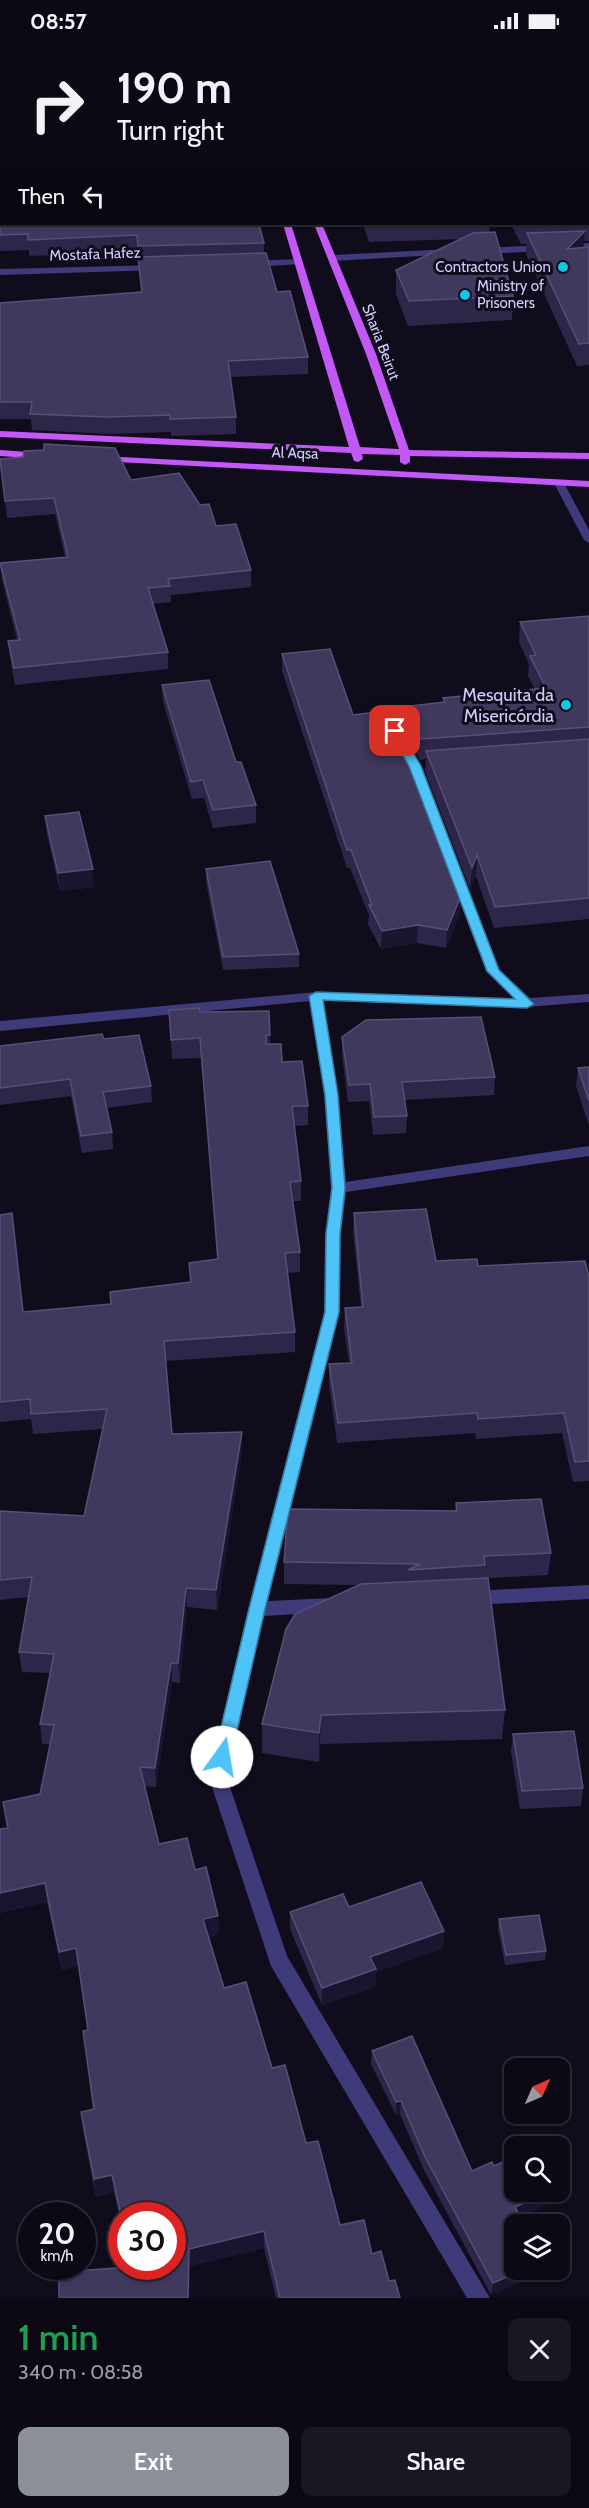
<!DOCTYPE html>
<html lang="en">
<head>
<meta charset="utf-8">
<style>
  :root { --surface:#0c0915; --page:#1a1722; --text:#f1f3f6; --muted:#9a9aa0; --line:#2c2a34; --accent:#8c9099 }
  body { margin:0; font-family:Cabin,sans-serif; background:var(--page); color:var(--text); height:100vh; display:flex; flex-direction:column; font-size:22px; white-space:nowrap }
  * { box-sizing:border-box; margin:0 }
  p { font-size:20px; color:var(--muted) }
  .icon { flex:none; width:33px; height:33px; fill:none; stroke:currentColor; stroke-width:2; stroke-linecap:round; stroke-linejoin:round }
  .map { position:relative; height:2256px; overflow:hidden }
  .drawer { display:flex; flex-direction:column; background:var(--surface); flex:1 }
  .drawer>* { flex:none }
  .top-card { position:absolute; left:0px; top:0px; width:590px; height:183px; box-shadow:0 2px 4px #0004,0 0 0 2px var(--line); background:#0c0915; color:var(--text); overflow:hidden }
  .needle { width:39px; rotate:45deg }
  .buttons { position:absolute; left:504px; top:2016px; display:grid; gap:12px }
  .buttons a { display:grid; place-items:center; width:66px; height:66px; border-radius:12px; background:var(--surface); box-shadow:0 2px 4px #0004,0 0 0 2px var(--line); font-size:30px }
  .speed { position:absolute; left:18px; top:2160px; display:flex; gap:12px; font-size:30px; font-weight:700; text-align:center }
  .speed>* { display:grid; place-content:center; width:78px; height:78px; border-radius:50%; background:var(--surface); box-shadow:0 2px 4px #0004,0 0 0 2px var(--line); line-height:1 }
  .speed small { font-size:15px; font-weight:400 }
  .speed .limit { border:9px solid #d22; background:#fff; color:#111 }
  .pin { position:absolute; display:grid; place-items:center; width:51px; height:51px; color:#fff; margin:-26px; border-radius:12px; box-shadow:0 3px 9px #0006 }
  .me { position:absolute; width:66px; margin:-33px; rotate:13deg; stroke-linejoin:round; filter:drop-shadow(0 0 4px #0008) }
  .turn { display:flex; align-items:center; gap:21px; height:126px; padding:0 18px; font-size:27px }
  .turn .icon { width:78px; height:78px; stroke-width:2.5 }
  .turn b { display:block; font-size:42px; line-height:51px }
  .then { display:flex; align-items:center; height:57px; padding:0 18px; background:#0003; gap:12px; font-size:22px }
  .round { display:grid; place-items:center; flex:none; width:63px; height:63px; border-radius:12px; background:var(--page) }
  .summary { display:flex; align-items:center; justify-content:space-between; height:102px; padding:0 18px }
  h1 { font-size:36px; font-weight:600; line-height:45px; color:#1e9e55 }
  .action { display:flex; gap:12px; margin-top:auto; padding:12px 18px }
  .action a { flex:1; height:69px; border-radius:12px; background:var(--accent); color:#fff; font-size:24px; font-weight:600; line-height:69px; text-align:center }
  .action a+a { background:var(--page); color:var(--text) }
  .status { display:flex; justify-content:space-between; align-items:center; height:42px; padding:0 30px; background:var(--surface); direction:ltr }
  .status svg { height:16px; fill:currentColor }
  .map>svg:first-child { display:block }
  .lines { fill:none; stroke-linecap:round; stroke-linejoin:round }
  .minor { fill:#3f3a79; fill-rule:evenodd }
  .major { fill:#c258f6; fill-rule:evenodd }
  .wall { fill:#2e2649 }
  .shaded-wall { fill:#1b142f }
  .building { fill:#40385d; stroke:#574f76; stroke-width:1.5 }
  .route { fill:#4fc3f7; stroke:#337fa1; stroke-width:1.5 }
  .poi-dot { fill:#0cc7e7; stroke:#100c1c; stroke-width:2 }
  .labels { text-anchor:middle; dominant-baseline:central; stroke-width:6; stroke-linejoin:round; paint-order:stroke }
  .far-street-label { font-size:15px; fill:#d3cbfc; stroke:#100c1c }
  .far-poi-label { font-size:15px; fill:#d3cbfc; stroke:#100c1c; text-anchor:end }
  .poi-label { font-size:18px; fill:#d3cbfc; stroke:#100c1c; text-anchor:end }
</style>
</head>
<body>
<div class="status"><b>08:57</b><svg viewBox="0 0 49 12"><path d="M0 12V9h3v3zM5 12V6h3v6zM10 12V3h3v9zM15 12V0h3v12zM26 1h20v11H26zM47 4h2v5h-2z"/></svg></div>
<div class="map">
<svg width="589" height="2256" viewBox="0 0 589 2256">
  <rect width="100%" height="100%" fill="#100c1c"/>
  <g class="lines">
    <g class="minor">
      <path d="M384 0H424L381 2Z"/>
      <path d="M536 0H544L545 2H537Z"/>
      <rect x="0" y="17" width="2" height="4"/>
      <rect x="588" y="68" width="1" height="4"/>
      <rect x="588" y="81" width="1" height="5"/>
      <path d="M589 201V207L481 212 476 209 481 206Z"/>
      <path d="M451 207 456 210 454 212 333 219 328 216 333 213Z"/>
      <path d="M299 217 302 218V222L248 225 243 222 248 219Z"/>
      <path d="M161 223V227L158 228 0 233V227Z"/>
      <path d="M559 438 564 441 589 488V501L584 498 554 441Z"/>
      <path d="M403 699 407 700 421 724 499 927 530 956 589 952V960L527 965 324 959 338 1053 346 1140 589 1104V1114L346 1150 341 1192 340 1270 268 1559 332 1556 338 1558 341 1563 338 1568 332 1570 264 1574 227 1736 287 1914 490 2256H467L271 1924 209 1736 248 1567 324 1270 325 1192 331 1146 324 1053 310 959 0 989V979L316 950 514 956 486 929 409 724 397 703Z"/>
      <path d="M589 1543V1557L472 1563 466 1561 463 1556 466 1551 472 1549Z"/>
    </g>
    <g class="major">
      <rect x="226" y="0" width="8" height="2"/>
      <rect x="252" y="0" width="8" height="2"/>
      <path d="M283 182H291L360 405 399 407 366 312 314 182H322L376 312 409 408 589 411V417L410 414V420L405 423 400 420V413L362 412 363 417 358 420 354 419 351 411 0 395V389L349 405Z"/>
      <path d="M0 408 42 411 47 414 42 417 0 414Z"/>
      <path d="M102 414 589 439V445L98 419V415Z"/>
    </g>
  </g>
  <g class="wall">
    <path d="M438 0H522L523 2H439Z"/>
    <path d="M553 0H589V31L588 30V2H553Z"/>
    <path d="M0 38 2 182 261 191 264 201V211L277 250 308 315V332L230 335 236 375V392L171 394V390L109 392 32 388 31 377H0V261L141 250 137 210 29 214V208L0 209Z"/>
    <path d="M588 132 589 133V199H584L583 206 589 205V323L577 324 526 212V202H521L511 182H588Z"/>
    <path d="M363 182H490L489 190 513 254 512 278 408 284 396 252V228L461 197 369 200Z"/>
    <path d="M0 417 131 438 200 463 251 528V545L171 553V560L153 562 168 610V627L15 643 10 616 8 599 17 598 2 538 0 521 65 515 55 472 7 476Z"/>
    <path d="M589 574V877L494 886 476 834 470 847 425 729 426 717 420 718 401 685V665L443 660V656L535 647 528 634 529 622 519 600 520 580Z"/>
    <path d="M282 612 353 673 462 851 461 869 446 906 417 901 381 907 368 882 369 873 350 826H347L282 629Z"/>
    <path d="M162 643 236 720 256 763V781L213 786 204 756 192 757 163 660Z"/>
    <path d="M45 774 94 845 60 849 47 792Z"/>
    <path d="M206 827 299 912V925L223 928 206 840Z"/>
    <path d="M199 966 200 970 269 969 270 1002H281L282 1020 302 1019 308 1064V1083L294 1084 301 1139V1159H293L300 1210V1230L287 1231 295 1290V1310L165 1319 172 1392 242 1390V1409L217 1568 187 1565 180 1641 172 1640 156 1745 144 1744 159 1802 187 1796 195 1828 206 1825 218 1874 219 1892 209 1895 224 1946 246 1940 272 2026 285 2023 306 2101 318 2099 340 2183 364 2178 372 2212 381 2209 389 2239 395 2238 400 2256H276L264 2206 190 2224 189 2256H59V2230L129 2225V2224H172V2174H122V2186L114 2150 96 2155 83 2088 81 2070 93 2067 83 1989 88 1988 78 1924 62 1928 47 1860 0 1871V1787L7 1786 3 1760 40 1752 50 1702H42L40 1682 50 1631 22 1630 19 1610 28 1555 0 1558V1469L84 1474 102 1387 33 1392 31 1377 0 1380V1173L12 1171 23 1270 110 1262V1250L190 1240 189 1221 217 1217 201 1016 172 1017 169 968Z"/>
    <path d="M342 995 495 1035 494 1053 405 1058 407 1074 406 1091 373 1093 369 1059 348 1060 342 1013Z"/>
    <path d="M0 1004 151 1044 152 1060 107 1066 112 1090 113 1107 82 1111 71 1054 0 1063Z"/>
    <path d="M589 1025V1081H588L576 1044 578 1026Z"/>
    <path d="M354 1171 436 1219 589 1235V1439L573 1440 562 1391 476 1397 475 1391 337 1401 329 1342V1322L349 1321 344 1286 345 1266 361 1265 353 1190Z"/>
    <path d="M456 1461 551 1511 548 1533 488 1536 505 1668 502 1697 320 1702 319 1720 262 1711V1682L358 1543 284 1542V1520L455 1469Z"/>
    <path d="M513 1692 583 1746 581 1764 520 1767 511 1710Z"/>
    <path d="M349 1865 444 1889 443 1906 376 1930 375 1945 322 1963 290 1887V1870Z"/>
    <path d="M499 1877 546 1909 545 1918 505 1923 498 1887Z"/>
    <path d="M372 2009 472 2129 494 2124 554 2159 520 2175 514 2228H541L540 2231 491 2253 424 2128 400 2072 396 2073 371 2022Z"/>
  </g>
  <g class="shaded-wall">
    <path d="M585 189 583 210 567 207Z"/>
    <path d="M477 813 476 834 470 847 472 826Z"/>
    <path d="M93 827 94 845 60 849 58 831Z"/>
    <path d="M462 851 461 869 446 906 447 888Z"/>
    <path d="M418 883 417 901 381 907 382 889Z"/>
    <path d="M242 1390V1409L217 1568 216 1548Z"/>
    <path d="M186 1546 187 1565 180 1641 178 1621Z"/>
    <path d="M171 1621 172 1640 156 1745 155 1726Z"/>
    <path d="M321 1673 320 1702 319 1720V1691Z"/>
    <path d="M45 1841 47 1860 0 1871V1851Z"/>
    <path d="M218 1874 219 1892 204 1896 203 1877Z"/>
    <path d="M444 1889 443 1906 376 1930 375 1945 322 1963V1946L370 1915Z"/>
    <path d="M76 1906 78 1924 62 1928 59 1910Z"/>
    <path d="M401 2059 400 2072 396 2073V2060Z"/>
    <path d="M112 2133 114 2150 96 2155 94 2137Z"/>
    <path d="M549 2150H556L554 2159 513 2178 515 2165Z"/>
    <path d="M264 2189V2206L190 2224 189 2256H188L189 2207Z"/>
    <path d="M523 2228H541L540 2231 491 2253 493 2241Z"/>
  </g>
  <g class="building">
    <path d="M31 0H212L213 2H32Z"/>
    <path d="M447 0H522L523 2H447Z"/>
    <path d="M582 0H589V11L588 10V2H583Z"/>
    <path d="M0 38H2V182H259L264 201 138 204 137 193 28 198V192L0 193Z"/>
    <path d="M588 132 589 133V179H588Z"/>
    <path d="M585 189 567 207 589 205V301L579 302 527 191Z"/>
    <path d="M495 190 513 254 409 259 396 228 473 191Z"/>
    <path d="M266 211 277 250 290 249 308 315 228 319 236 375 170 377V373L108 375 30 372 32 360H0V261L142 250 138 215Z"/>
    <path d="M44 402 115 406 131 438 179 431 200 463 209 462 216 484 236 482 251 528 168 537 170 544 148 546 168 610 14 626 8 599 20 598 0 521 68 515 54 456 5 459 0 417 23 415 24 409 44 408Z"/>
    <path d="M589 574V685L421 697 401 665 445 660 443 656 546 646 530 614 536 613 520 580Z"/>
    <path d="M330 607 353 673 385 669 408 707 462 851 447 888 418 883 382 889 369 863H372L351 808H347L282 612Z"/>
    <path d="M209 638 236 720H241L256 763 213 768 203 738 191 740 162 643Z"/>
    <path d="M589 697V856L495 865 477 813 472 826 426 709Z"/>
    <path d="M79 770 93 827 58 831 45 774Z"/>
    <path d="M270 819 299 912 223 915 206 827Z"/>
    <path d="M199 966 200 970 269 969 270 993H266V1002H281L282 1020 302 1019 308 1064H292L301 1139 290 1140 300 1210 285 1211 295 1290 164 1299 172 1392 242 1390 216 1548 186 1546 178 1621H171L155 1726 140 1725 159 1802 187 1796 195 1828 206 1825 218 1874 203 1877 224 1946 246 1940 272 2026 285 2023 306 2101 318 2099 340 2183 364 2178 372 2212 381 2209 389 2239 395 2238 400 2256H280L264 2189 189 2207 188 2256H59V2230L131 2225V2224H172V2174H122V2178L112 2133 94 2137 81 2070 94 2067 83 1989 88 1988 76 1906 59 1910 45 1841 0 1851V1787L8 1786 3 1760 40 1752 54 1683 40 1682 54 1612 19 1610 32 1535 0 1538V1469L84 1474 107 1367 31 1372 30 1357 0 1360V1173L12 1171 23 1270 111 1262 110 1250 191 1240 189 1221 218 1217 200 996 171 998 169 968Z"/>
    <path d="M481 975 495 1035 402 1040 407 1074 374 1075 370 1042 349 1043 342 995 366 978Z"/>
    <path d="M102 992 104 997 139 993 151 1044 103 1050 112 1090 81 1094 70 1037 0 1046V1004Z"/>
    <path d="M589 1025V1059L578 1026Z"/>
    <path d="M426 1167 436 1219 477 1217 478 1224 585 1219 589 1235V1419L575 1420 564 1371 478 1377 477 1371 338 1381 329 1322 352 1321 345 1266 363 1265 354 1171Z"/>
    <path d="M541 1457 551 1511 484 1514 485 1523 408 1528 420 1522 284 1520 288 1467 457 1469 456 1461Z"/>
    <path d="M488 1536 505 1668 321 1673 319 1691 262 1682 286 1587 295 1572 361 1542Z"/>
    <path d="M574 1689 583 1746 522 1749 513 1692Z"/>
    <path d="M421 1840 444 1889 370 1915 376 1927 322 1946 290 1870 343 1852 349 1865Z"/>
    <path d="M539 1873 546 1909 506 1913 499 1877Z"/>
    <path d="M412 1994 472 2129 492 2120 494 2124 514 2115V2150H549L515 2165 524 2182H514V2228H523L493 2241 425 2115 401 2059 396 2060 372 2009Z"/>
  </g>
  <path class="route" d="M391 687H399L421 724 499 928 534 962 527 966 323 958 338 1053 345 1146 340 1192 339 1270 265 1567 231 1715 228 1720 222 1722 216 1720 214 1715 249 1567 325 1270 326 1192 332 1146 325 1053 309 954 316 950 515 957 487 929 409 724 389 689Z"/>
  <g class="poi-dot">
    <circle cx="563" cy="225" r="6"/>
    <circle cx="465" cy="253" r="6"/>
    <circle cx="566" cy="663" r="6"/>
  </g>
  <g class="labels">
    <g class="far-street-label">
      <text transform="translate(95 212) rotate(-2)">Mostafa Hafez</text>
      <text transform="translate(381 300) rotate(69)">Sharia Beirut</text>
      <text transform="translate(295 411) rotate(2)">Al Aqsa</text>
    </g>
    <g class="far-poi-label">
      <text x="551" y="225">Contractors Union</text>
      <text x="477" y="244" text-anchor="start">Ministry of<tspan x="477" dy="17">Prisoners</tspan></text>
    </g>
    <g class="poi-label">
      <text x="554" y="653">Mesquita da<tspan x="554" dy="21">Misericórdia</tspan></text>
    </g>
  </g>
</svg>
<div class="buttons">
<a><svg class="needle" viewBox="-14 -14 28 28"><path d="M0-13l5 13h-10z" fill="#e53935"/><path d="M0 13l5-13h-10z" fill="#9a9aa0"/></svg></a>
<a><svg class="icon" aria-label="search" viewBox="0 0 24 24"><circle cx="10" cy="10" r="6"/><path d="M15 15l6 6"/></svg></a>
<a><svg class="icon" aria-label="layers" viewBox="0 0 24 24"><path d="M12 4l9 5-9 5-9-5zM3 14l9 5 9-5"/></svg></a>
</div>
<div class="speed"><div>20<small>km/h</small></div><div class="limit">30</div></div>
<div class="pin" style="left:395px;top:689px;background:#d93025"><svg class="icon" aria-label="arrive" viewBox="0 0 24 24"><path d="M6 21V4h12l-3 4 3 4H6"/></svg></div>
<svg class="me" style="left:222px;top:1715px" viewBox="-20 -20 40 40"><circle r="19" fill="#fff"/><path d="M0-13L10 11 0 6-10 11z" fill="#4fc3f7"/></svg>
<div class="top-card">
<div class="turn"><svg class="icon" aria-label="right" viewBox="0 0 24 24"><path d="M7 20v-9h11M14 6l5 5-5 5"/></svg><div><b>190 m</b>Turn right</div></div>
<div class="then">Then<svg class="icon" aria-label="left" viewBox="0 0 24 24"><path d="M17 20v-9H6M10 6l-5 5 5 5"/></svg></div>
</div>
</div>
<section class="drawer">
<div class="summary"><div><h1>1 min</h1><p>340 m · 08:58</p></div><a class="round"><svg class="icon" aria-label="close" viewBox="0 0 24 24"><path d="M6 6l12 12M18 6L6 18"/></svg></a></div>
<div class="action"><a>Exit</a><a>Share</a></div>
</section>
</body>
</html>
